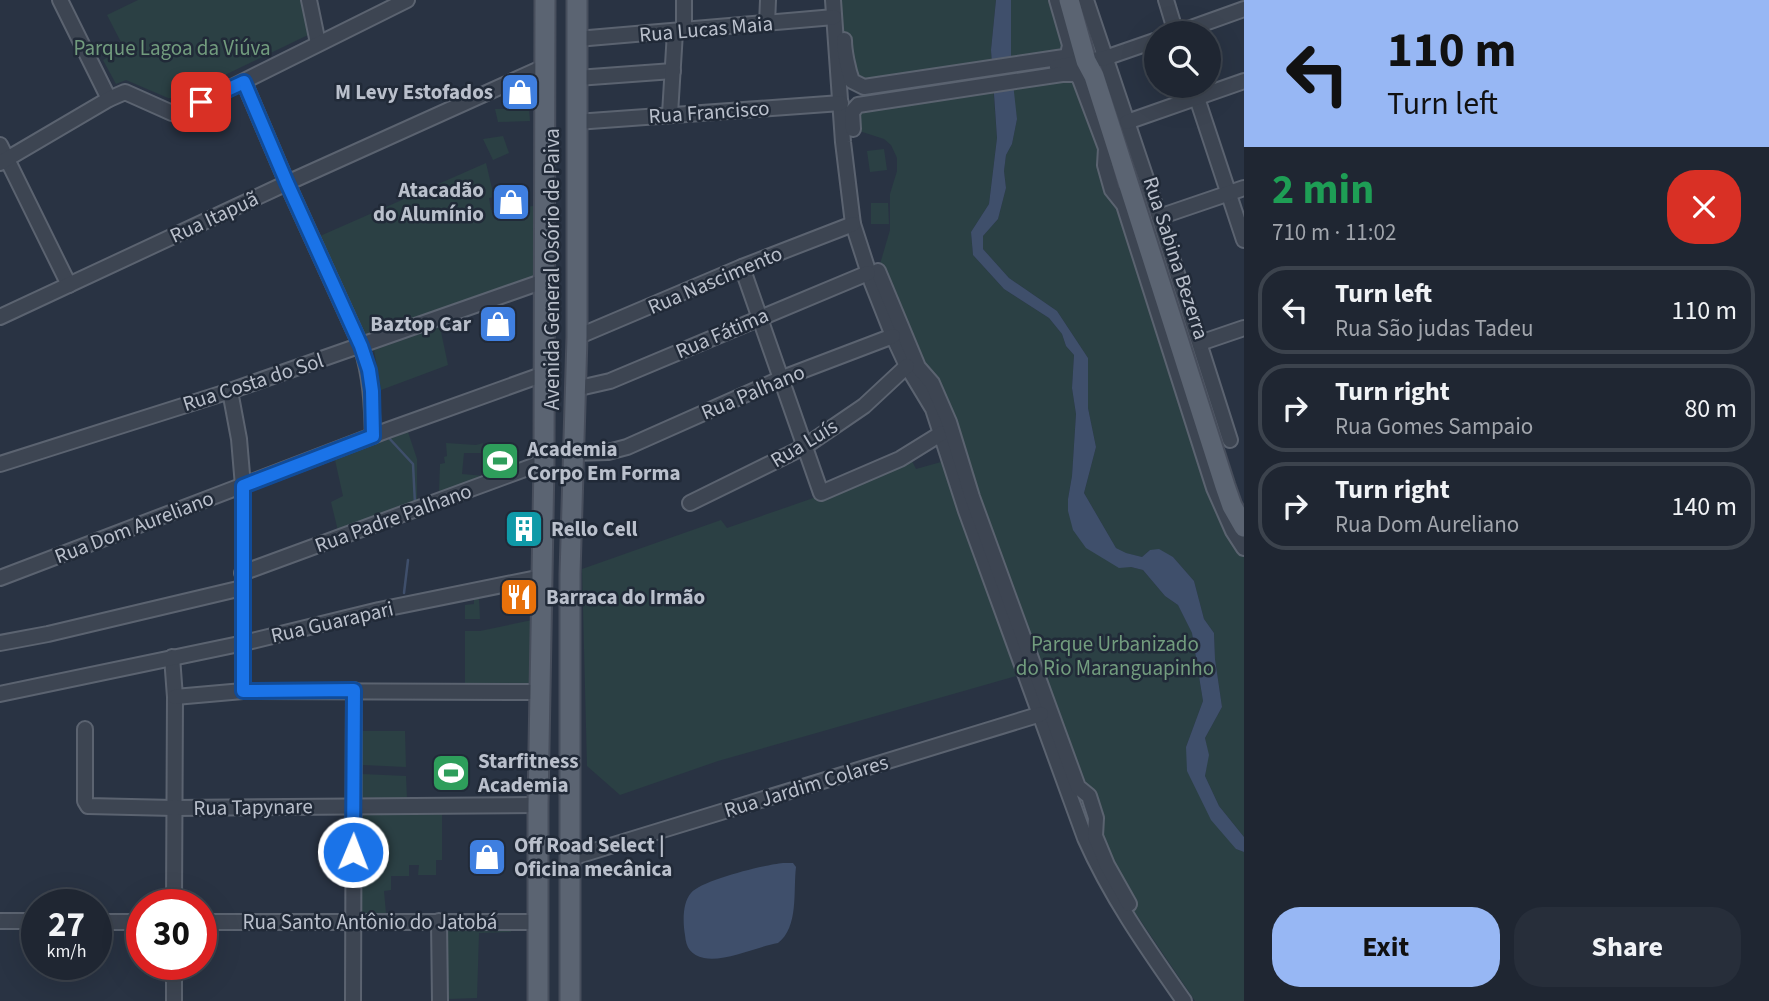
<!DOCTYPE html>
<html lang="en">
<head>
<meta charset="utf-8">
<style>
  :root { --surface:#1f2632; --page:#272e3a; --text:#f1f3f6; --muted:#a1a5ac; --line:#3c434d; --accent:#97b7f4 }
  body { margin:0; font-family:"Source Sans 3",sans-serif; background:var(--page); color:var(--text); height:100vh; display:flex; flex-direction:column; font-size:26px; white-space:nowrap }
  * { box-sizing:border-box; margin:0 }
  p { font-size:23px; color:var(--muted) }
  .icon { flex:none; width:38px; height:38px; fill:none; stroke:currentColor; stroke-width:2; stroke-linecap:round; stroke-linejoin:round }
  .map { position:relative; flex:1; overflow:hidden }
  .drawer { display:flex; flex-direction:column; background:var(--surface); width:525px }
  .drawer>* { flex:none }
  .top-card { background:#97b7f4; color:#111; overflow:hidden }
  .fabs { position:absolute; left:1144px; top:21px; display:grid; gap:14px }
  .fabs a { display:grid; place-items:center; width:77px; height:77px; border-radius:50%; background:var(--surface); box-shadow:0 7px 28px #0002,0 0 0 2px var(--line); font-size:35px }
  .speed { position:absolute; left:21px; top:889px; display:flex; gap:14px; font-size:35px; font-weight:700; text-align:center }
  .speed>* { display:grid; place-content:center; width:91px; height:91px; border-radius:50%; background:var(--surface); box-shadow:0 7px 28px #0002,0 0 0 2px var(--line); line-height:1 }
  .speed small { font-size:18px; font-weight:400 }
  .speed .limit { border:10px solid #d22; background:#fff; color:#111 }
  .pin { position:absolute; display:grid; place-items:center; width:60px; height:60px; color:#fff; margin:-30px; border-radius:14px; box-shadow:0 4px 10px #0006 }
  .me { position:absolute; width:77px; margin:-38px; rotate:1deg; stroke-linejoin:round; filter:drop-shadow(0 0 5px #0008) }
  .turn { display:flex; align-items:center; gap:24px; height:147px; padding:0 28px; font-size:32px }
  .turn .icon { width:91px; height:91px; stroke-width:2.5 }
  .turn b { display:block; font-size:49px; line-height:60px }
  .round { display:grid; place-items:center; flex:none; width:74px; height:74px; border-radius:28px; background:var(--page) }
  .headline { display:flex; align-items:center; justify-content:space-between; height:119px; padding:0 28px }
  h1 { font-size:42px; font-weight:700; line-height:52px; color:#1e9e55 }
  .button { display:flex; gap:14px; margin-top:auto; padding:14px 28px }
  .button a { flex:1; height:80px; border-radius:28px; background:var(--accent); color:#111; font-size:28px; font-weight:700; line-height:80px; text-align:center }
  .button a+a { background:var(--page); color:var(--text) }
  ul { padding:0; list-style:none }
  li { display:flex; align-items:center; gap:21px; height:88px; margin:0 14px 10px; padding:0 14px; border:4px solid var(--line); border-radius:28px }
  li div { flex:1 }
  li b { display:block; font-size:26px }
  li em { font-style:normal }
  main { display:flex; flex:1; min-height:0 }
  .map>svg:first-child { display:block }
  .green { fill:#2b4044 }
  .water { fill:#3f4f6b }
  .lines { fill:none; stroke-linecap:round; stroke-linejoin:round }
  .stream { stroke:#3f4f6b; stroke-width:2.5 }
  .minor-casing { stroke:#5b6370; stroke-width:18 }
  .major-casing { stroke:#474e5c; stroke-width:23 }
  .minor { stroke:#3d4552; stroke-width:14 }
  .major { stroke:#5b6472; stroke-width:19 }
  .route-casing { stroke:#114b97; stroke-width:18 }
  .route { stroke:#1a73e8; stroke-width:12 }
  .labels { text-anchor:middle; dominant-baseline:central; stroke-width:5; stroke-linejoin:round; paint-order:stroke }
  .street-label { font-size:21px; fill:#bac0cc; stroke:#212a38 }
  .park-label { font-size:21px; fill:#729c7e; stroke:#212a38 }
  .poi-label { font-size:21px; font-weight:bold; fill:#bac0cc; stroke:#212a38; text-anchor:start }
</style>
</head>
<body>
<main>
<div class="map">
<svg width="1244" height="1001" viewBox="0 0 1244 1001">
  <rect width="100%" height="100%" fill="#293343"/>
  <g class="green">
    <path d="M138 0H302L309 29 308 35 177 98H168L126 80 116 84 103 60 124 48 107 15Z"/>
    <path d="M841 0H996L991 50 992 68 855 84 844 52Z"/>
    <path d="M1011 0H1057L1070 51 1011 65Z"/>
    <path d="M1076 74 1105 165 1244 548V837L1219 806 1205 776 1208 755 1205 738 1222 707 1215 659 1214 633 1204 619 1194 581 1173 557 1150 550 1142 557 1125 553 1116 548 1084 493 1096 447 1088 408V358L1057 311 1009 278 983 249V236L998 219 1006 188 1004 171 1006 155 1012 144 1017 119 1011 82Z"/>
    <path d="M993 85 997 138 989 204 971 232 973 255 1004 289 1049 318 1062 334 1066 346 1074 355 1072 388 1076 414 1072 476 1068 499 1131 567 1143 570 1165 596 1178 605 1192 633 1203 701 1186 747 1236 849 1244 852V1001H1195L1130 905 1107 865 1096 818 878 271 890 230V194L897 171V158L891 145 884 139 853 129 854 108Z"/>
    <path d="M495 109H529L530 121 498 122Z"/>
    <path d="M503 136 509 153 493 160 483 139Z"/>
    <path d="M884 149 887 170 870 172 867 151Z"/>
    <path d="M486 163 494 197 489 198 491 210 533 206 534 280 366 336 320 236Z"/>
    <path d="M871 203H888L889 224H871Z"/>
    <path d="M440 327 448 365 381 390 374 350Z"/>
    <path d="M408 432 417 459V504L411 503 338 531 331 502 343 496 335 460Z"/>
    <path d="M446 443 476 445 483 443 482 453H464L462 474 485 476 439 492 440 464 445 463 444 457 447 456Z"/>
    <path d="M898 461H912L916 469 941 462 1020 675 718 761 620 795 587 766 582 569 721 520 727 528 822 495Z"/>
    <path d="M479 598 480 619H465V605L474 604V599Z"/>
    <path d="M532 620V683H465V631H480Z"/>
    <path d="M360 731H405L406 767 363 765 362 774 406 776 407 799 357 797Z"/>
    <path d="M363 812 442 813V860H436V875H418L419 865H409V876H391V890L384 891 386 913H360Z"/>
    <path d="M446 925H512L511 932 479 933 477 998 449 999Z"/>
  </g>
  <g class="water">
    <path d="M996 0H1011V65L1017 119 1012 144 1006 155 1004 171 1006 188 998 219 983 236V249L1009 278 1057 311 1088 358V408L1096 447 1084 493 1116 548 1126 553 1142 557 1150 550 1159 549 1173 557 1194 581 1204 619 1214 633 1215 659 1222 707 1205 738 1209 755 1205 776 1219 806 1244 837V852L1236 849 1211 820 1187 771 1186 747 1203 701 1192 633 1178 605 1165 596 1143 570 1131 567 1119 568 1086 548 1073 530 1068 511V499L1072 476 1076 414 1072 388 1074 355 1066 346 1062 334 1049 318 1004 289 973 255 971 232 989 204 997 138 991 50Z"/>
    <path d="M783 863H793L796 867C793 891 799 927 778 943 756 947 725 962 704 958 691 955 686 948 685 935 683 924 682 903 691 893 702 880 764 865 783 863Z"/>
  </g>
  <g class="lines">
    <g class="stream">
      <path d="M388 437 413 464 415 504"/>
      <path d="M404 593 408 560"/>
    </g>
    <g class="minor-casing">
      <g id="minor">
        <path d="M60 0 109 99"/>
        <path d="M309 0 318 43"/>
        <path d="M684 0V30"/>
        <path d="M833 0 843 142 853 224 872 283 893 336 907 366 933 409 966 511 1085 838C1111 897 1147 948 1184 1001"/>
        <path d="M1086 0 1159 217 1230 440"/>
        <path d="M1166 0 1176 33"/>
        <path d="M767 24 768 0"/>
        <path d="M1177 33 1244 9"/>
        <path d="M577 39 834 17"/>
        <path d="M844 40C844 51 848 70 852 81L864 87 1064 57 1068 55 1070 45 1057 0"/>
        <path d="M1057 67 1105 58 1157 40"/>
        <path d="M577 78 673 71"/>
        <path d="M244 82 287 183 361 346C371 376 372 405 373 436"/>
        <path d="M1193 86 1244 240"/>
        <path d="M670 114 675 32"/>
        <path d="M576 122 841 103"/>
        <path d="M1127 122 1244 81"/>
        <path d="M853 129 852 112 858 105 1062 74H1076L1080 79 1106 148 1105 165 1112 190 1124 205 1214 488 1233 531 1244 548"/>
        <path d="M0 145 69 285"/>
        <path d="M0 163 109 99 125 92 172 113H180L407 0"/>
        <path d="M1159 217 1244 188"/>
        <path d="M742 267 821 493 900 459 942 433"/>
        <path d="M878 271 918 367 932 383 949 422 972 497 1078 787 1089 796 1096 818 1095 836 1107 865 1129 904"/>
        <path d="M0 317 287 183 544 67"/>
        <path d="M577 337 742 267 853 224"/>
        <path d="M1200 343 1244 328"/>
        <path d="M575 389 610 381 868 273"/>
        <path d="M230 391 239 439 243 486V691"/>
        <path d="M572 453 608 452 627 447 780 379 893 336"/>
        <path d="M0 464 230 391 544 281"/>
        <path d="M690 503 804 447 864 406 907 366"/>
        <path d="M242 573 544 462"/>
        <path d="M0 578 388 430 544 374"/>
        <path d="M0 643 48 634 242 588"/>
        <path d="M172 657 175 697 174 905"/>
        <path d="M0 694 244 643 379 610 542 577"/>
        <path d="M175 697 243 691 540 692"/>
        <path d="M85 729V801L88 806 174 808 538 805"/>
        <path d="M571 858 1041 714"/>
        <path d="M0 921H37"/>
        <path d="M439 921 440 1001"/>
        <path d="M96 922H142"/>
        <path d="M201 922H539"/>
        <path d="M174 964V1001"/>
        <path d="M353 1001 354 690"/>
      </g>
    </g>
    <g class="major-casing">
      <g id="major">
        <path d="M1069 0 1086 61 1094 76 1225 486 1232 506 1244 527"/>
        <path d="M538 1001V805L544 462 545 0"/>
        <path d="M570 1001V574L577 337V0"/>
      </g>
    </g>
    <use href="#minor" class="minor"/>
    <use href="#major" class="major"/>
  </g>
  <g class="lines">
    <g class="route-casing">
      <path id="route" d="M201 102 244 82 287 183 361 346 369 370 372 391 373 436 243 486V691L354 690 353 852"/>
    </g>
    <use href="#route" class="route"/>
  </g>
  <defs>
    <g id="shop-square" transform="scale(2.0125)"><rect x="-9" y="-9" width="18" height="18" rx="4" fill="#3f7fe0" stroke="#212a38"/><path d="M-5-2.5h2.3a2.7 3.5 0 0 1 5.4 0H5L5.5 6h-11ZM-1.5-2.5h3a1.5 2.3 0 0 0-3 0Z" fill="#fff"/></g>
    <g id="stadium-square" transform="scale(2.0125)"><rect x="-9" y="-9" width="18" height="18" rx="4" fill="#2e9e5b" stroke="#212a38"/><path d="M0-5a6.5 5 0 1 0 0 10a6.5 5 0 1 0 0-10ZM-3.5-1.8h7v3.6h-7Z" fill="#fff"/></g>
    <g id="building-square" transform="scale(2.0125)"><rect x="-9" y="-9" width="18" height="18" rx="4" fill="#0f9aa8" stroke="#212a38"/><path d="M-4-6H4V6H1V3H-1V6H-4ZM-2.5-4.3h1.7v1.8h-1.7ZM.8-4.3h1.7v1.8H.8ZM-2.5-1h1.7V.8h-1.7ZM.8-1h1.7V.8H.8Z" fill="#fff"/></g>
    <g id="restaurant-square" transform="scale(2.0125)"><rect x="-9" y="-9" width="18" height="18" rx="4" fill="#e8710a" stroke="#212a38"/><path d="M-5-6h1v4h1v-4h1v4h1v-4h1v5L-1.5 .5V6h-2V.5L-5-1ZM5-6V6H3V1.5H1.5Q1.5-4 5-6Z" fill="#fff"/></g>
  </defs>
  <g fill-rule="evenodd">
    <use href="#shop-square" x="520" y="92"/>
    <use href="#shop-square" x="511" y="202"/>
    <use href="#shop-square" x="498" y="324"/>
    <use href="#stadium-square" x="500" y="461"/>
    <use href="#building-square" x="524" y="529"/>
    <use href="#restaurant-square" x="519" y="597"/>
    <use href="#stadium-square" x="451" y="773"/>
    <use href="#shop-square" x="487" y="857"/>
  </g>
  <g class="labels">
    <g class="street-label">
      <text transform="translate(706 29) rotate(-5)">Rua Lucas Maia</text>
      <text transform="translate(709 112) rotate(-4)">Rua Francisco</text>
      <text transform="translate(214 217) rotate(-25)">Rua Itapuã</text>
      <text transform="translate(1176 258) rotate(72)">Rua Sabina Bezerra</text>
      <text transform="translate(552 269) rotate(-90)">Avenida General Osório de Paiva</text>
      <text transform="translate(715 280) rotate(-23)">Rua Nascimento</text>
      <text transform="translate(722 333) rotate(-23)">Rua Fátima</text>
      <text transform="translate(253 382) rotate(-18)">Rua Costa do Sol</text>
      <text transform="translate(753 392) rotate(-23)">Rua Palhano</text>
      <text transform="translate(804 443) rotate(-31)">Rua Luís</text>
      <text transform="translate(393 518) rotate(-20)">Rua Padre Palhano</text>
      <text transform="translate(134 527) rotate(-21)">Rua Dom Aureliano</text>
      <text transform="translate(332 622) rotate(-13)">Rua Guarapari</text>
      <text transform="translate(806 786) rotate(-17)">Rua Jardim Colares</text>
      <text transform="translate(253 807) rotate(-1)">Rua Tapynare</text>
      <text x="370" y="922">Rua Santo Antônio do Jatobá</text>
    </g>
    <g class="park-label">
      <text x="172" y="48">Parque Lagoa da Viúva</text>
      <text x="1115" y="644">Parque Urbanizado<tspan x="1115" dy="24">do Rio Maranguapinho</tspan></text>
    </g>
    <g class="poi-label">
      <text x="493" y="92" text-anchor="end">M Levy Estofados</text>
      <text x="484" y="190" text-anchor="end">Atacadão<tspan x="484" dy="24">do Alumínio</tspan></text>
      <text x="471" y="324" text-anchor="end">Baztop Car</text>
      <text x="527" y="449">Academia<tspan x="527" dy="24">Corpo Em Forma</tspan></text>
      <text x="551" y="529">Rello Cell</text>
      <text x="546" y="597">Barraca do Irmão</text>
      <text x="478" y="761">Starfitness<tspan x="478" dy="24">Academia</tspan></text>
      <text x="514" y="845">Off Road Select |<tspan x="514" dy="24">Oficina mecânica</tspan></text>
    </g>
  </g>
</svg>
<div class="fabs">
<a><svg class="icon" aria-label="search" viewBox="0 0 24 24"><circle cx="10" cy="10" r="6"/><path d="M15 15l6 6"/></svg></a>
</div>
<div class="speed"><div>27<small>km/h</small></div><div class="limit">30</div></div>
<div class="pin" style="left:201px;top:102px;background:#d93025"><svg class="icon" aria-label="arrive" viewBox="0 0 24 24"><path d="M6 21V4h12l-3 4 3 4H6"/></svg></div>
<svg class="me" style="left:353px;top:852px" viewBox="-20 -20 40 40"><circle r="17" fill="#1a73e8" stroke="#fff" stroke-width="3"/><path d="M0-11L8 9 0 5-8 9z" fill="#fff"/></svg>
</div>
<section class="drawer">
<div class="top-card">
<div class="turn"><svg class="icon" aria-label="left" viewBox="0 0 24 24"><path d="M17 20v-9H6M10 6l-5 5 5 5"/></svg><div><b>110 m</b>Turn left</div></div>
</div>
<div class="headline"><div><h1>2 min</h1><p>710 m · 11:02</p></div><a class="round" style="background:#d93025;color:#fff"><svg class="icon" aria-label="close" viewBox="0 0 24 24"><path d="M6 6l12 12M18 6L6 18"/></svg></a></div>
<ul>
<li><svg class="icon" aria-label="left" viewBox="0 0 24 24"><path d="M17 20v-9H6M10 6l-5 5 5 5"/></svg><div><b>Turn left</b><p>Rua São judas Tadeu</p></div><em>110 m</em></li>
<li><svg class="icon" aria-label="right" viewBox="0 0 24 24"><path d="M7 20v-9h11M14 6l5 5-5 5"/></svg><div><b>Turn right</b><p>Rua Gomes Sampaio</p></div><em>80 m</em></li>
<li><svg class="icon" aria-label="right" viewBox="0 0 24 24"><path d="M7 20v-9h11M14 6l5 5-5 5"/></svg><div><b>Turn right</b><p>Rua Dom Aureliano</p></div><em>140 m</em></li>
</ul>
<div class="button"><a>Exit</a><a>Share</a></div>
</section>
</main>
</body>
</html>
